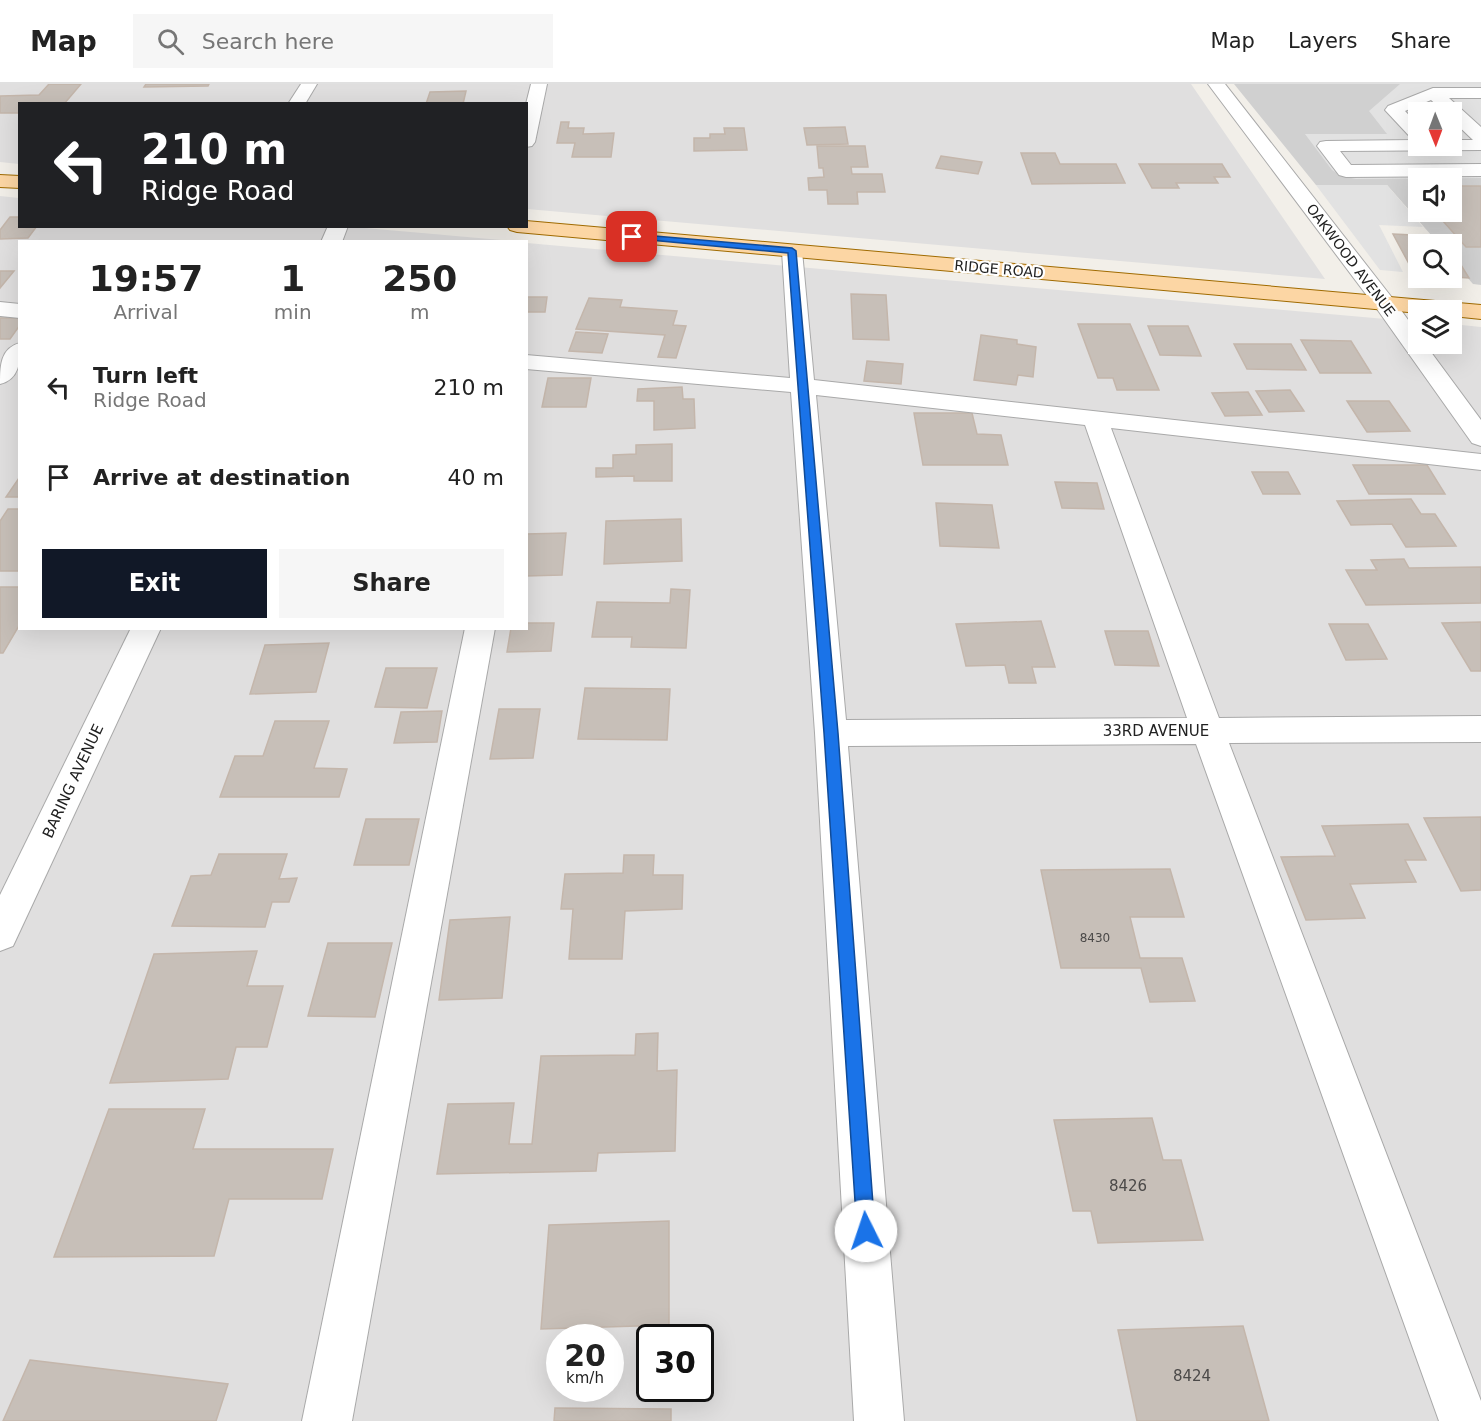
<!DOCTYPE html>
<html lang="en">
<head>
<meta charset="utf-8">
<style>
  :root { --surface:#fff; --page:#f6f6f6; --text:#222; --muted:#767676; --line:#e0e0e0; --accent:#111827 }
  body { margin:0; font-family:"DejaVu Sans",sans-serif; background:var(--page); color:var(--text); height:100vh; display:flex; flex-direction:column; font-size:22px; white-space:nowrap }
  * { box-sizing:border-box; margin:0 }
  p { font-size:20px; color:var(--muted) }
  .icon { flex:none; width:33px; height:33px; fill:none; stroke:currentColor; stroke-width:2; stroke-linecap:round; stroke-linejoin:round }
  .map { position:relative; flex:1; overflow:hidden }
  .sheet { position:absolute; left:18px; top:156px; width:510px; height:390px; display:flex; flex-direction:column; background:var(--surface); border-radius:0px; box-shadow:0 6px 24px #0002 }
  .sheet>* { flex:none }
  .top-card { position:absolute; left:18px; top:18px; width:510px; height:126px; border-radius:0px; box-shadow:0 6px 24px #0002; background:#202124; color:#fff; overflow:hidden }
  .needle { width:39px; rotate:179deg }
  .controls { position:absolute; left:1408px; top:18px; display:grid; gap:12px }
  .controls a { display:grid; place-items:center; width:54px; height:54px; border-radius:0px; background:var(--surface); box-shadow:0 6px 24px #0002; font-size:30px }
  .speed { position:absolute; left:546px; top:1240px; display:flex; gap:12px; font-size:30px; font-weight:700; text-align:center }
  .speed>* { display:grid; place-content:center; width:78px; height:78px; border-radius:50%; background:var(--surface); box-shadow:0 6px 24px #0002; line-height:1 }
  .speed small { font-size:15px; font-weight:400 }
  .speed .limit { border:3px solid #111; border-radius:9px; background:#fff; color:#111 }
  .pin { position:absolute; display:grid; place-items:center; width:51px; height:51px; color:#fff; margin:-26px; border-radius:12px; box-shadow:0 3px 9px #0006 }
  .me { position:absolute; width:66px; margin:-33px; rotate:356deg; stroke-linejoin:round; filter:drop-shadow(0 0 4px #0008) }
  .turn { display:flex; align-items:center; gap:21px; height:126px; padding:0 24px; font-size:27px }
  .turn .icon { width:78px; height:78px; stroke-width:2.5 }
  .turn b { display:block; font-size:42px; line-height:51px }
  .eta { display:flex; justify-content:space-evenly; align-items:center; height:102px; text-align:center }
  .eta b { font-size:36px; font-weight:800; line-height:42px }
  .button { display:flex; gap:12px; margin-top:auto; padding:12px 24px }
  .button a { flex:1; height:69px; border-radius:0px; background:var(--accent); color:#fff; font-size:24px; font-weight:800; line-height:69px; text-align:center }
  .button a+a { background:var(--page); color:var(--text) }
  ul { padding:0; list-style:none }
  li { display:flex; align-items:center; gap:18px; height:90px; padding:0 24px }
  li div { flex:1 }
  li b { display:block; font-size:22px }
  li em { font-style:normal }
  header { display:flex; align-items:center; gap:36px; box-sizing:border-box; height:84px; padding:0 30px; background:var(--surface); border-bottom:2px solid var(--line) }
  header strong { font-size:28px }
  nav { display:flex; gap:33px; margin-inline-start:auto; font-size:21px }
  .search { width:420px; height:54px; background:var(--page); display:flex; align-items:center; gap:15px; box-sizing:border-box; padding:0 21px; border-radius:0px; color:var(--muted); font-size:22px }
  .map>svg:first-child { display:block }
  .residential { fill:#e0dfdf; fill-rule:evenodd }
  .religious { fill:#d0d0d0; fill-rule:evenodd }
  .parking { fill:#e2e2e2; fill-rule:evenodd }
  .building { fill:#c7bfb8; stroke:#c4b6ab; stroke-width:1.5 }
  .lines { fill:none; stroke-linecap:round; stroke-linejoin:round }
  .minor-casing { stroke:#a9a9a9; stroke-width:2 }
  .major-casing { stroke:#a06b00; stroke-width:2 }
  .minor { fill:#fff; fill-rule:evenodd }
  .major { fill:#fcd6a4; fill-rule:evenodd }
  .route { fill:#1a73e8; stroke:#114b97; stroke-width:1.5 }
  .labels { text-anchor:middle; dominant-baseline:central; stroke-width:4.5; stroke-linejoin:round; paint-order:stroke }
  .number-label { font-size:12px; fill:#4b4948 }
  .far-street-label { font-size:14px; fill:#222; stroke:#fff }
  .street-label { font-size:15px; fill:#222; stroke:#fff }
  .near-number-label { font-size:15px; fill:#4b4948 }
</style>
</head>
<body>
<header>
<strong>Map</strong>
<div class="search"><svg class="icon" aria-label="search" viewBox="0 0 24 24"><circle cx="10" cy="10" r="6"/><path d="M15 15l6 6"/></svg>Search here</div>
<nav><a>Map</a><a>Layers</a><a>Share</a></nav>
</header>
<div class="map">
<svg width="1481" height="1337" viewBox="0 0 1481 1337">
  <rect width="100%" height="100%" fill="#f2efe9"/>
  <g class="residential">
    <path d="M0 0H1191L1325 195 527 125 526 20H20L19 80 0 78Z"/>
    <path d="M0 112 19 114 20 142H342L512 157 20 158V544H526L527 159 1419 238V260H1452V240L1481 243V1337H0ZM560 1254H610V1305H560ZM650 1254H700V1305H650Z"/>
  </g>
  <path class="religious" d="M1234 0H1481V201L1473 200 1452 176V160H1439L1387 101H1316ZM1419 28H1452V62H1419ZM1419 94H1452V128H1419Z"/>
  <g class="parking">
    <path d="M1400 0H1481V94L1356 95 1341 92 1332 86 1305 50H1387L1369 27ZM1419 28H1452V62H1419Z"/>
    <path d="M1316 101H1387L1423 143 1379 141 1403 188 1380 186Z"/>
  </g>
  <g class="building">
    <path d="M49 0H81L64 20H20V29H0V12L39 11Z"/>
    <path d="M146 0H209L208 2 144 3Z"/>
    <path d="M466 7 463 20H426L430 8Z"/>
    <path d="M561 38H569L568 44H584L583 50 614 49 611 73H572L575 59H557Z"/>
    <path d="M845 43 848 60 807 61 804 44Z"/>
    <path d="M724 44H744L747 66 694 67V54H710V50H725Z"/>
    <path d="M817 62H865L868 83H851L852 90H882L885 108H857L858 120H828L827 106H809L808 94 824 93 823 84H819Z"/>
    <path d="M1021 69H1055L1060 80H1116L1125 99 1032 100Z"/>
    <path d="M941 72 982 78 978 90 936 84Z"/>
    <path d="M1139 80H1222L1230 93H1214L1218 99H1176L1179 104H1152Z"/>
    <path d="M1452 99H1459L1462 102H1481V163H1466L1435 128H1452Z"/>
    <path d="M10 133H20V142H37L28 154 0 155V146Z"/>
    <path d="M1393 150 1433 152 1438 160H1419V191H1415Z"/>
    <path d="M1452 181H1461L1469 194 1452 193Z"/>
    <path d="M0 187H14L0 204Z"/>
    <path d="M851 210 886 211 889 256 853 255Z"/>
    <path d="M526 213H547L545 228H526Z"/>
    <path d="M589 214 622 216 620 223 677 227 673 241 686 242 676 274 658 273 665 251 576 245Z"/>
    <path d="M0 234H20V241L10 255H0Z"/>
    <path d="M1078 240H1130L1159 306H1117L1113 294H1098Z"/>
    <path d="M1148 242H1188L1201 272 1160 271Z"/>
    <path d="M576 248 608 250 602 269 569 267Z"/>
    <path d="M981 251 1017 256V260L1036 263 1033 293 1018 291 1016 301 974 296Z"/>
    <path d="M1301 256 1351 257 1371 289H1320Z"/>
    <path d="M1234 260H1291L1306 286 1247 285Z"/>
    <path d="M867 277 903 280 901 300 864 297Z"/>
    <path d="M548 294H591L586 323H542Z"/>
    <path d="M682 303 683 315H694L695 344 654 346V317H637L638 305Z"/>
    <path d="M1290 306 1304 327 1269 328 1256 307Z"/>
    <path d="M1248 308 1262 331 1225 332 1212 309Z"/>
    <path d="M1347 317H1389L1410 347 1367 348Z"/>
    <path d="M914 329H972L977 350 1001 351 1008 381H923Z"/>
    <path d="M672 360V397H634V392L596 393V384H613V371L636 370V361Z"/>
    <path d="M1353 381H1427L1445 410H1369Z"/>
    <path d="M1252 388H1288L1300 410H1263Z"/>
    <path d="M19 394 20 413H6Z"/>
    <path d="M1055 398 1097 399 1104 425 1062 424Z"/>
    <path d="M1411 415 1421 430H1435L1456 462 1406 463 1392 440 1351 441 1337 417Z"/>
    <path d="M936 419 992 421 999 464 940 462Z"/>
    <path d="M8 425H20V487H0V437Z"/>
    <path d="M681 435 682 477 604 480 606 437Z"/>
    <path d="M566 449 562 491 526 492V450Z"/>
    <path d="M1404 475 1409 484 1481 483V519L1366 521 1346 486H1377L1371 476Z"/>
    <path d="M0 503H20V540L3 569H0Z"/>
    <path d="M671 505 690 506 686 564 631 563 632 553H592L597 518 670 519Z"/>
    <path d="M1041 537 1055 583H1032L1036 599H1009L1005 581 966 582 956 540Z"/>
    <path d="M1481 538V587H1471L1442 539Z"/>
    <path d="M526 539H554L551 567 507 568 511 544H526Z"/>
    <path d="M1329 540H1368L1387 575 1346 576Z"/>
    <path d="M1105 547H1148L1159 582 1115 581Z"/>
    <path d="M329 559 316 608 250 610 265 561Z"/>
    <path d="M386 584H437L427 624 375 623Z"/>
    <path d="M585 604 670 605 667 656 578 655Z"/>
    <path d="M499 625H540L533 674 490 675Z"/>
    <path d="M442 627 437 658 394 659 401 628Z"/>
    <path d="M275 637H329L314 684 347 685 339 713H220L235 672H263Z"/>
    <path d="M1481 733V806L1461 807 1424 734Z"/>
    <path d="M366 735H419L409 781H354Z"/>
    <path d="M1408 740 1426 776H1405L1416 798 1350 800 1365 834 1306 836 1281 773 1335 772 1322 742Z"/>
    <path d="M219 770H287L279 795 297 794 289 818H272L265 843 172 842 191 792 211 791Z"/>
    <path d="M624 771H654L653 791H683L682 825 625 827 622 875H569L573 825H561L565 790 623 789Z"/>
    <path d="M1170 785 1184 833H1130L1140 874H1182L1195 917 1150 918 1141 884H1061L1041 786Z"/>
    <path d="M510 833 502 914 439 916 450 836Z"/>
    <path d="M328 859H392L375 933 308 932Z"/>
    <path d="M257 867 247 902H283L267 963H236L228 995 110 999 154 870Z"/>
    <path d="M658 949 657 987 677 986 675 1067 598 1069 596 1087 437 1090 448 1020 514 1019 509 1060H532L541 972 635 971 636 950Z"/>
    <path d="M109 1025H205L193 1065H333L322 1115H229L214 1172 54 1173Z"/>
    <path d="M1152 1034 1163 1076H1181L1203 1156 1098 1159 1091 1127H1073L1054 1036Z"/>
    <path d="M669 1137V1241L541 1245 549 1141Z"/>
    <path d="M1243 1242 1269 1337H1137L1118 1246Z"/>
    <path d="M30 1276 228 1300 216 1337H3Z"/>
    <path d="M555 1324 671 1325V1337H554Z"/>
  </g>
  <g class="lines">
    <g class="minor-casing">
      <g id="minor">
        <path d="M301 0H317L305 20H288Z"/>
        <path d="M531 0H547L535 58 532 62 526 63V20Z"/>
        <path d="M1208 0H1225L1393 215 1419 251V260H1425L1481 336V362L1472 359 1377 225Z"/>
        <path d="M1433 4H1481V14H1449L1481 43V66L1340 67 1351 81 1481 80V92L1346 93 1339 91 1317 62 1320 58 1326 57 1413 56 1385 26 1388 22ZM1431 16 1444 28H1452V36L1473 56H1452V62H1419V42L1405 27Z"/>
        <path d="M328 142H348L342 158H321Z"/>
        <path d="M792 161 799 163 802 167 814 296 1481 370V386L1111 344 1219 634 1481 632V658L1229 659 1481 1317V1337H1439L1196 660 848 662 904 1337H854L815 649 791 308 526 285V271L790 294 782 167 785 163ZM816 311 1085 341 1187 634 846 636Z"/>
        <path d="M0 218 20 220V234L0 232Z"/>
        <path d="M20 259C20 277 20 295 0 300 0 283 0 264 20 259Z"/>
        <path d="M131 544H161L13 862 0 867V811Z"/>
        <path d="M465 544H495L352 1337H302Z"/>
      </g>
    </g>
    <g class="major-casing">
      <g id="major">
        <path d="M0 91 20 92V104L0 103Z"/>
        <path d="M526 137 1481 221V235L1452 232V226H1419V229L517 148 510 146 507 142H526Z"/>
      </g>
    </g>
    <use href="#minor" class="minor"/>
    <use href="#major" class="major"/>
  </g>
  <path class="route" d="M632 150 792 164 796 167 838 649 875 1147 872 1154 866 1157 859 1154 857 1147 824 649 788 169 629 154V151Z"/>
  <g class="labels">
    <g class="number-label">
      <text x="1095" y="854">8430</text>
    </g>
    <g class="far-street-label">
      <text transform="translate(1351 176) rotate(53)">OAKWOOD AVENUE</text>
      <text transform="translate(999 185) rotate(5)">RIDGE ROAD</text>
    </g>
    <g class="street-label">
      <text x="1156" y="647">33RD AVENUE</text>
      <text transform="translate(73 697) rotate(-65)">BARING AVENUE</text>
    </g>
    <g class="near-number-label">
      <text x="1128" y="1102">8426</text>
      <text x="1192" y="1292">8424</text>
    </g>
  </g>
</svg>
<div class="controls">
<a><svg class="needle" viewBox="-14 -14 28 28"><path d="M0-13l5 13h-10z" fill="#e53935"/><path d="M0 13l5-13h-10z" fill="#767676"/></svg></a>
<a><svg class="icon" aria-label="sound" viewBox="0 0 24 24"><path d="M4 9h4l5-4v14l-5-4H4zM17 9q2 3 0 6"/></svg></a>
<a><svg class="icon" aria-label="search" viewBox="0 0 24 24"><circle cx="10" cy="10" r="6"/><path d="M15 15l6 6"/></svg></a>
<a><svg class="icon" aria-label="layers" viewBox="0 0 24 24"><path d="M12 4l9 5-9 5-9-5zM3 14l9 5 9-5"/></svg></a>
</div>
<div class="speed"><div>20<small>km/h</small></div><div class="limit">30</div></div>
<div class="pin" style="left:632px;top:153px;background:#d93025"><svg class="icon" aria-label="arrive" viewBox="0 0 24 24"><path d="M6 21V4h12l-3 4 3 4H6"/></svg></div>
<svg class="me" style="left:866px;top:1147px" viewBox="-20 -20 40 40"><circle r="19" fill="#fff"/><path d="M0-13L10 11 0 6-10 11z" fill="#1a73e8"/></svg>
<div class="top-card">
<div class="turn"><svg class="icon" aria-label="left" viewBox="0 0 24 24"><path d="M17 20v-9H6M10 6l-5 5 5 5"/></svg><div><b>210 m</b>Ridge Road</div></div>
</div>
<section class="sheet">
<div class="eta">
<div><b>19:57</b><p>Arrival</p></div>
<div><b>1</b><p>min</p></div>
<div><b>250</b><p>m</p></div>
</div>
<ul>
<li><svg class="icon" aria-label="left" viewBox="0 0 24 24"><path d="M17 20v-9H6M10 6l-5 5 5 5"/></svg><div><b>Turn left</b><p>Ridge Road</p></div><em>210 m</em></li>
<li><svg class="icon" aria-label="arrive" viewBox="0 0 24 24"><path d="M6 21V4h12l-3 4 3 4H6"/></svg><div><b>Arrive at destination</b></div><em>40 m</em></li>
</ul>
<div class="button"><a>Exit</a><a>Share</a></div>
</section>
</div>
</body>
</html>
